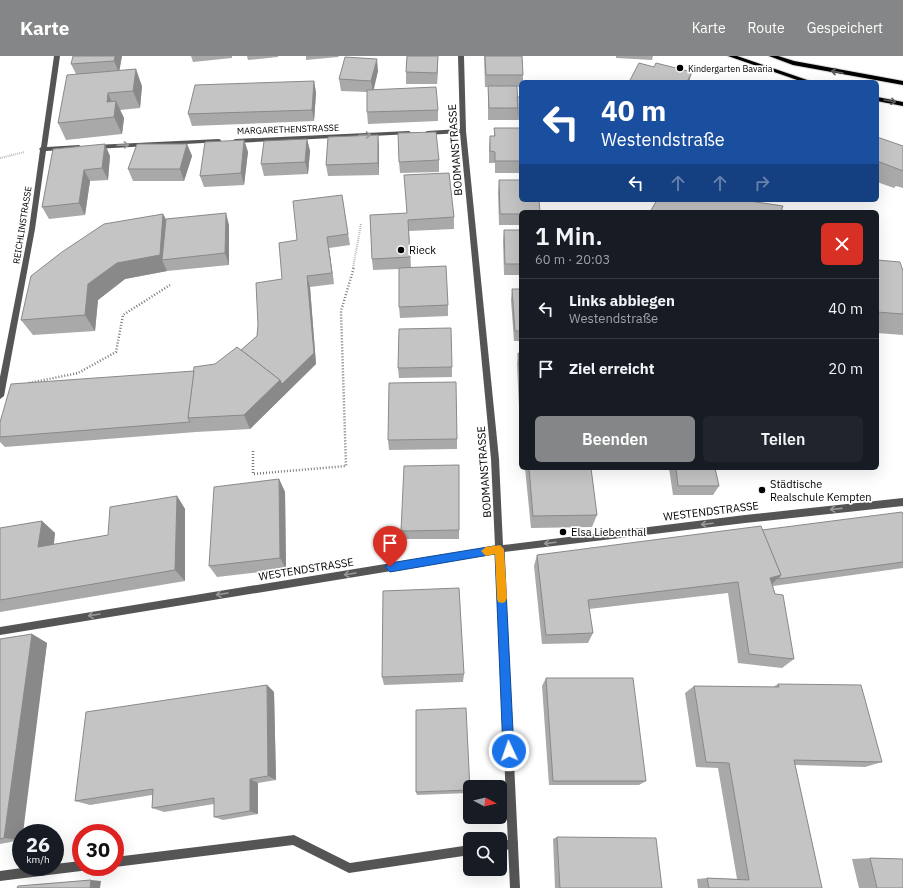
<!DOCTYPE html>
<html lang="de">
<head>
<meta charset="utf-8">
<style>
  :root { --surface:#171b24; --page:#20242c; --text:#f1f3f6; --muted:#9ea1a6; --line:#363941; --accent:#858687 }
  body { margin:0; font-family:"IBM Plex Sans",sans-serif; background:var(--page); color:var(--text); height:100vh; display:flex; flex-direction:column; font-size:15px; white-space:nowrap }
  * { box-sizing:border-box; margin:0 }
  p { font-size:13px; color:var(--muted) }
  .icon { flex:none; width:22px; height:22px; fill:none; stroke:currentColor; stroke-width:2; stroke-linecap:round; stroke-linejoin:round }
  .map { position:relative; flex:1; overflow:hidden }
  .panel { position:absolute; left:519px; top:154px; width:360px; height:260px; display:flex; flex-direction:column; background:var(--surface); border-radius:6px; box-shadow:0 4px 16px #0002 }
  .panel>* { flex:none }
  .hud { position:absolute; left:519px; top:24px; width:360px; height:122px; border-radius:6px; box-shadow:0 4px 16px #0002; background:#1a4fa0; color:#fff; overflow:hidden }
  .needle { width:26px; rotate:97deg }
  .tools { position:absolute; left:463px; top:724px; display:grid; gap:8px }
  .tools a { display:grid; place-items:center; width:44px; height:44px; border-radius:6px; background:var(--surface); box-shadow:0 4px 16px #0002; font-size:20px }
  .speed { position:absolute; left:12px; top:768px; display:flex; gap:8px; font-size:20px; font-weight:700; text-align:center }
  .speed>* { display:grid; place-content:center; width:52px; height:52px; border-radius:50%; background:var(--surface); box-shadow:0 4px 16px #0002; line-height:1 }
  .speed small { font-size:10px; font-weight:400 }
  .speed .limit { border:6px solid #d22; background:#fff; color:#111 }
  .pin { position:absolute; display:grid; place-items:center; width:34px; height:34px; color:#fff; margin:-41px -17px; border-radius:50% 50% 50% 0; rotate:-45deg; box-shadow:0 0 4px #0007 }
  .pin .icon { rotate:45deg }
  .me { position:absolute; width:44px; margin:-22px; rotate:357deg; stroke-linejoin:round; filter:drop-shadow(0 0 3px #0008) }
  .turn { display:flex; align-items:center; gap:14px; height:84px; padding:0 16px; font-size:18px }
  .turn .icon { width:52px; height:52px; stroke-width:2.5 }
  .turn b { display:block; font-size:28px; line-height:34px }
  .lanes { display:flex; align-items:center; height:38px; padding:0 16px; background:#0003; justify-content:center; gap:20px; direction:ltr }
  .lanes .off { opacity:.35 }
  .round { display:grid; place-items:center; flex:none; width:42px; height:42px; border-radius:6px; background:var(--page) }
  .overview { display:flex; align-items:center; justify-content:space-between; height:68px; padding:0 16px }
  h1 { font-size:24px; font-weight:600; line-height:30px }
  .cta { display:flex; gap:8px; margin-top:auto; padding:8px 16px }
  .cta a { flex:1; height:46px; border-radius:6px; background:var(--accent); color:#fff; font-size:16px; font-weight:600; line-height:46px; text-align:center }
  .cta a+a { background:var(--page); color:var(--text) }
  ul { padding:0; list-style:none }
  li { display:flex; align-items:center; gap:12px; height:60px; padding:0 16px; border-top:1px solid var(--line) }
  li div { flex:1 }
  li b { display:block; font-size:15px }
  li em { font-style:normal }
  header { display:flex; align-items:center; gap:24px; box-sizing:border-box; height:56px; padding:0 20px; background:var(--accent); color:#fff }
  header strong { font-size:19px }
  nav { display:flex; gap:22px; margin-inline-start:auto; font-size:14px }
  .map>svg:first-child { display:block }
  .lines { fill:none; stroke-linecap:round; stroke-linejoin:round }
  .primary-casing { stroke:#dbdbdb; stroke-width:2 }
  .path-far1 { stroke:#777; stroke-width:2; stroke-dasharray:0.5 1.5; stroke-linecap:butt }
  .path { stroke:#777; stroke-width:2.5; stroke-dasharray:1 2; stroke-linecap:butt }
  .lane { fill:#555; fill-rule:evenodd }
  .street { fill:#555; fill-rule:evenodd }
  .primary { fill:#000; fill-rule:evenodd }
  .wall { fill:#a9a9a9 }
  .shaded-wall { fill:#898989 }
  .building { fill:#c4c4c4; stroke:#898989 }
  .oneway { stroke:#595959 }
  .oneway2 { stroke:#999 }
  .route { fill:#1a73e8; stroke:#114b97 }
  .slow { fill:#f59e0b }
  .poi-dot { fill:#000; stroke:#fff; stroke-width:1.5 }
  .labels { text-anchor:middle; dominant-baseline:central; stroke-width:3.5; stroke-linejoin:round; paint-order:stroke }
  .far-poi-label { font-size:9px; fill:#000; stroke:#fff; text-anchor:start }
  .far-street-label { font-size:9px; fill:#000; stroke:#fff }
  .street-label { font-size:11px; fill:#000; stroke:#fff }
  .poi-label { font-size:11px; fill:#000; stroke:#fff; text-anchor:start }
</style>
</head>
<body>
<header>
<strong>Karte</strong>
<nav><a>Karte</a><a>Route</a><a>Gespeichert</a></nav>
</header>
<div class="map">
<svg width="903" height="832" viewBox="0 0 903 832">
  <rect width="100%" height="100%" fill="#fff"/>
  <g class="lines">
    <g class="primary-casing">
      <g id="primary">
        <path d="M728 0H737L813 26H803Z"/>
        <path d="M769 0H778L794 5 903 25V29L793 9Z"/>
        <path d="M877 41 903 46V50L877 45Z"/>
      </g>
    </g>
    <g class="path-far1">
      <path d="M0 102 25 96"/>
      <path d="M353 212 361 168"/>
    </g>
    <g class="path">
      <path d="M29 327 78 317 116 296 123 259 170 229"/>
      <path d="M253 395V418L346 410 341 255 354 211"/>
    </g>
    <g class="lane">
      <path d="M294 779 350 807 470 789V799L349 817 293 789 115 811H114L115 801Z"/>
      <path d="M513 783 517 784 518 788 517 792 500 795V785Z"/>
      <path d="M81 805V811H86L85 814 81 815 0 825V815L29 811H55V808Z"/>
    </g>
    <g class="street">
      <path d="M54 0H60L47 91 79 89 82 91 79 93 46 95 35 173 4 340 0 343V321L29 173 40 94 39 93 41 91Z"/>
      <path d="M458 0H464L466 75 499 403 503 489 745 459 903 442V450L745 467 504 496 520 832H510L495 498 0 579V571L495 490 491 403 460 77 427 79 424 77 427 75 460 73Z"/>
      <path d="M409 75 412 77 411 78 235 87 232 85 235 83Z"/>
      <path d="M219 83 221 84V86L95 93 92 91 95 89Z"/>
    </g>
    <use href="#primary" class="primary"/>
  </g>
  <g class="wall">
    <path d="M122 0 119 14 142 30 140 52 120 54 124 62 122 78 66 84 58 67 76 18 71 8Z"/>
    <path d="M191 0H232V2L193 6Z"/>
    <path d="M247 0H278V1L248 4Z"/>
    <path d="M306 0H339L338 1 306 4Z"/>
    <path d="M407 0H438L437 28H406V16Z"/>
    <path d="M484 0H522L523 19V26H521V31H517V41H521V64H488V31H485Z"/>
    <path d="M616 0H653L652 4 616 2Z"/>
    <path d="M378 15 373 33 438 54V65L368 68 367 56V36L341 35 339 23Z"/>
    <path d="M314 25 316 37 314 65 192 70 188 58Z"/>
    <path d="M494 72H521V117H495V107H489V92L490 80H494Z"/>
    <path d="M378 79 379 91V119L328 120 326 109Z"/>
    <path d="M877 81 903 90V132L896 130 894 132 877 126Z"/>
    <path d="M307 83 310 95 308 118 264 120 261 108Z"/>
    <path d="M244 84 248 96 244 129 204 131 200 120Z"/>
    <path d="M187 88 192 100 184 125H133L128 113Z"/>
    <path d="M53 93 110 100 108 124 90 125 85 159 49 163 42 151Z"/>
    <path d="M439 104V116L400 117 399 106Z"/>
    <path d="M499 124 521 156V169H499L498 136Z"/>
    <path d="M342 139 350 189 329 192 334 228 310 231 316 308 250 373 196 376 5 391 0 386V366L194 315 215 308 241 294 257 280 282 223 297 184Z"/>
    <path d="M163 158 166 163 229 169V209L167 215 125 223 98 244 95 275 33 279 21 264Z"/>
    <path d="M370 159 454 161V173L409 175 411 211 448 249V260L400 262 399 251V213L373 214 372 203Z"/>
    <path d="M504 174H521V219H504L503 185Z"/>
    <path d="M877 204 903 215V279L877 277Z"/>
    <path d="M512 233H521V285H514L511 244Z"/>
    <path d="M518 297 521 298V351H519L517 308Z"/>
    <path d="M452 311V321L399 322 398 312Z"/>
    <path d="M457 383V393L389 394 388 384Z"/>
    <path d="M525 412H591L597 459 592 471 531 472Z"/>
    <path d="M669 412H715L719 430 713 439H673Z"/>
    <path d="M279 423 285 436 286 513 217 521 209 510Z"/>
    <path d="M177 440 185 453V525L0 556V472L42 465 55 477 54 488 108 479Z"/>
    <path d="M903 459V512L773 530 794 603 782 612 738 607 728 537 589 553 593 577 588 587 542 588 534 510 537 499Z"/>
    <path d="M459 474V483H402L401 475Z"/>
    <path d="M32 578 47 587 21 777V784L0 788V583Z"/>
    <path d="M464 618 463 626 384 629 382 621Z"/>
    <path d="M546 622 646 725 639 729H549L542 630Z"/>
    <path d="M778 628 882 706 865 711 795 709 822 832H698L697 823 707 822 737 823 718 712 696 711 685 637 694 630 773 631Z"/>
    <path d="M267 629 274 636 276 724 258 727V758L223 764 214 761V748L164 756 152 752V739L90 749 75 745Z"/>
    <path d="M470 734 469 737 417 739 416 736Z"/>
    <path d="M557 781 662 832H555L553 783Z"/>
    <path d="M870 802 903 832H859L852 803Z"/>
  </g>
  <g class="shaded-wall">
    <path d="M115 0H122L119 17 114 5Z"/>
    <path d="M438 0V7L437 28V17Z"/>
    <path d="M377 3 378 15 373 37 371 25Z"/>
    <path d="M136 13 142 30 140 52 133 35Z"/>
    <path d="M692 16 689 26H687Z"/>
    <path d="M314 25 316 37 314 65 312 54Z"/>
    <path d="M108 37 115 54 107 46Z"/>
    <path d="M116 45 124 62 122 78 114 61Z"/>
    <path d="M378 79 379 91V119L378 107Z"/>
    <path d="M307 83 310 95 308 118 305 106Z"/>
    <path d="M244 84 248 96 244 129 241 117Z"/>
    <path d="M105 88 110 100 108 124 102 112Z"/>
    <path d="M187 88 192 100 184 125 180 113Z"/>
    <path d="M84 114 90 125 85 159 79 147Z"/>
    <path d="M226 157 229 169V209L225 197Z"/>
    <path d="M163 158 170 174 162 204 167 215 125 223 98 244 95 275 85 259 88 228Z"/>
    <path d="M327 181 329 192 334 228 332 217Z"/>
    <path d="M307 220 310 231 316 308 250 373 244 359Z"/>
    <path d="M279 423 285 436 286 513 280 502Z"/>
    <path d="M177 440 185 453V525L175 514Z"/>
    <path d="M42 465 55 477 52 502 38 491Z"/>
    <path d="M781 519 770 530V522Z"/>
    <path d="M32 578 47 587 23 777H21V784L4 782Z"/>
    <path d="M267 629 274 636 276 724 268 720Z"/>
    <path d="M250 723 258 727V758L250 755Z"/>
    <path d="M91 824 101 825 100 832H90Z"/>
  </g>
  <g class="building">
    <path d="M73 0H115L114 5 71 8Z"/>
    <path d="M407 0H438L437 17 406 16Z"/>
    <path d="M485 0H522L523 19H486Z"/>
    <path d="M345 1 377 3 371 25 339 23Z"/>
    <path d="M639 7 654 11 656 7 692 16 687 26H629Z"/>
    <path d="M136 13 133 35 108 37 107 46 116 45 114 61 58 67 67 19Z"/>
    <path d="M314 25 312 54 188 58 195 29Z"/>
    <path d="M488 30H517L518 52H489Z"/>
    <path d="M436 31 438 54 367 56V34Z"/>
    <path d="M517 41H521V58H518V52Z"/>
    <path d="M494 72H521V105H495V96L490 95V80H495Z"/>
    <path d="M436 76 439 104 399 106 398 77Z"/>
    <path d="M378 79V107L326 109 328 81Z"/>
    <path d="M877 81 903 90V115L877 105Z"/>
    <path d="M307 83 305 106 261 108 264 85Z"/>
    <path d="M244 84 241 117 200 120 205 86Z"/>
    <path d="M105 88 102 112 84 114 79 147 42 151 53 93Z"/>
    <path d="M137 88H187L180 113H128Z"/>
    <path d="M449 117 454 161 408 164 410 201 372 203 370 159 407 157 404 119Z"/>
    <path d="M499 124H521V144H539L540 156H521V158H500Z"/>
    <path d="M342 139 348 178 327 181 332 217 307 220 314 297 282 328 280 324 241 294 257 280 258 269 256 227 282 223 279 187 297 184 293 145Z"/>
    <path d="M657 144H743L783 150 781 156H650Z"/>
    <path d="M226 157 225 197 162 204 166 163Z"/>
    <path d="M163 158 160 199 117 207 88 228 85 259 21 264 31 220 62 196 104 168Z"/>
    <path d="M504 174H521V208H505Z"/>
    <path d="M877 204 900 206 903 215V258L877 256Z"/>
    <path d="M446 210 448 249 399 251V212Z"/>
    <path d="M512 233H521V275H515Z"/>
    <path d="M451 272 452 311 398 312 399 273Z"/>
    <path d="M237 291 280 324 244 359 188 362 194 311 215 308Z"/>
    <path d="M518 297 521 298V341Z"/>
    <path d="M194 315 188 362 190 366 0 381V366L11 328Z"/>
    <path d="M456 326 457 383 388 384 389 327Z"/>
    <path d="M459 409V474L401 475 404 410Z"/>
    <path d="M529 412H591L597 459 533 460Z"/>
    <path d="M676 412H715L719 430H678Z"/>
    <path d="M279 423 280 502 209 510 214 431Z"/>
    <path d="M177 440 175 514 0 544V472L42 465 38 491 108 479 110 451Z"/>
    <path d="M902 456 903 459V506L778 523 781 519 762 474Z"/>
    <path d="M761 470 781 519 770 522 775 538 783 539 794 603 749 598 738 526 588 544 593 577 546 579 537 499Z"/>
    <path d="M459 532 464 618 382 621 383 535Z"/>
    <path d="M32 578 4 782 0 783V583Z"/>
    <path d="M546 622H633L646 725H553Z"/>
    <path d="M778 628 861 629 882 706 794 704 822 832H709L707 822 749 824 729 707 706 706 694 630 779 631Z"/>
    <path d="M267 629 268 720 250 723V755L214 761V742L152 752 153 733 75 745 86 656Z"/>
    <path d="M466 652 470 734 416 736V654Z"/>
    <path d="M557 781 656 782 662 832H560Z"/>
    <path d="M870 802 903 803V832H877Z"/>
    <path d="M91 824 90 832H17L18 830Z"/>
  </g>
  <defs><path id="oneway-shaft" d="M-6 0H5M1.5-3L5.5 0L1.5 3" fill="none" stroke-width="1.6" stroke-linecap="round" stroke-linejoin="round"/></defs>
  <g class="oneway">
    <use href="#oneway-shaft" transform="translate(837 16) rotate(-169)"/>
    <use href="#oneway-shaft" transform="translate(890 45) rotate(10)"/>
  </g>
  <g class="oneway2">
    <use href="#oneway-shaft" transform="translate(365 79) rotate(-2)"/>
    <use href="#oneway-shaft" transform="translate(123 89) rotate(-2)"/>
    <use href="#oneway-shaft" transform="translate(836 453) rotate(174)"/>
    <use href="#oneway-shaft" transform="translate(707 468) rotate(173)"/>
    <use href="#oneway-shaft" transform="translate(550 487) rotate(173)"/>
    <use href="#oneway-shaft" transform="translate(350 518) rotate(171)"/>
    <use href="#oneway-shaft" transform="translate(222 538) rotate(171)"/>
    <use href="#oneway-shaft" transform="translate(94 559) rotate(171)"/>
  </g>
  <path class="route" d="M500 489 504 493 514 695 513 699 509 700 505 699 503 695 495 498 390 516 385 511 390 507Z"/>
  <path class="slow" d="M500 489 504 493 507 542 505 546 502 547 498 546 497 542 495 498 486 500 481 495 486 491Z"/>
  <g class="poi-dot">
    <circle cx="680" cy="12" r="4"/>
    <circle cx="401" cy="194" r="4"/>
    <circle cx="762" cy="434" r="4"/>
    <circle cx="563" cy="476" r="4"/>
  </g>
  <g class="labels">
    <g class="far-poi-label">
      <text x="688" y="12">Kindergarten Bavaria</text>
    </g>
    <g class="far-street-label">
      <text transform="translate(288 73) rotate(-2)">MARGARETHENSTRASSE</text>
      <text transform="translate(22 169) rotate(-81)">REICHLINSTRASSE</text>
    </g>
    <g class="street-label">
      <text transform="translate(455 94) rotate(-94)">BODMANSTRASSE</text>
      <text transform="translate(484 416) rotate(-94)">BODMANSTRASSE</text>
      <text transform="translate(711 455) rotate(-7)">WESTENDSTRASSE</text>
      <text transform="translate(306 513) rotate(-9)">WESTENDSTRASSE</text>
    </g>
    <g class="poi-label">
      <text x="409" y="194">Rieck</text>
      <text x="770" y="428">Städtische<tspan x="770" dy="13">Realschule Kempten</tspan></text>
      <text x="571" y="476">Elsa Liebenthal</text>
    </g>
  </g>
</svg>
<div class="tools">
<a><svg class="needle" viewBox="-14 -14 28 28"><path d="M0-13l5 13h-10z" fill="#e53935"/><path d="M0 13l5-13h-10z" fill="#9ea1a6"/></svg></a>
<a><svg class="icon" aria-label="search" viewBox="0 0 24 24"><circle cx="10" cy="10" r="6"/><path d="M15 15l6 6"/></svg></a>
</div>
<div class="speed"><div>26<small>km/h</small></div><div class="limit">30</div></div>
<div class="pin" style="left:390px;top:511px;background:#d93025"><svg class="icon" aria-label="arrive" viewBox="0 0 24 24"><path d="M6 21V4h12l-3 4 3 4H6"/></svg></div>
<svg class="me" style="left:509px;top:695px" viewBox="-20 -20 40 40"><circle r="17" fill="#1a73e8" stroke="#fff" stroke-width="3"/><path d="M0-11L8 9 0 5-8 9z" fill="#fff"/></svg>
<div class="hud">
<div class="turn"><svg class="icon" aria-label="left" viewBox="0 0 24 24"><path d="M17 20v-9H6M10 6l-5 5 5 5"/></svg><div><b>40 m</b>Westendstraße</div></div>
<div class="lanes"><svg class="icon" aria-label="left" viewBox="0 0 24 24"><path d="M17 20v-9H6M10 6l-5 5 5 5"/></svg><svg class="icon off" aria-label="ahead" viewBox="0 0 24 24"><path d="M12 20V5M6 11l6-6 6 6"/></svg><svg class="icon off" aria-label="ahead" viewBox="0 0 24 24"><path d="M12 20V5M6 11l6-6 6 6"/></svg><svg class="icon off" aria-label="right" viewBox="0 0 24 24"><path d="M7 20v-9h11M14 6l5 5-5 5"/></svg></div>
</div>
<section class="panel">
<div class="overview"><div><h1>1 Min.</h1><p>60 m · 20:03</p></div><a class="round" style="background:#d93025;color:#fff"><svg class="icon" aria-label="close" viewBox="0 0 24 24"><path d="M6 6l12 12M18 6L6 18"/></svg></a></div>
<ul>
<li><svg class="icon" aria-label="left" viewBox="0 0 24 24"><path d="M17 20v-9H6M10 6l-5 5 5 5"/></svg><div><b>Links abbiegen</b><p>Westendstraße</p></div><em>40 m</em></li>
<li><svg class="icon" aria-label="arrive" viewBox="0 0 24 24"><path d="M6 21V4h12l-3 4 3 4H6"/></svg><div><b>Ziel erreicht</b></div><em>20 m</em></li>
</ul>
<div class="cta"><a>Beenden</a><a>Teilen</a></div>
</section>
</div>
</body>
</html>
